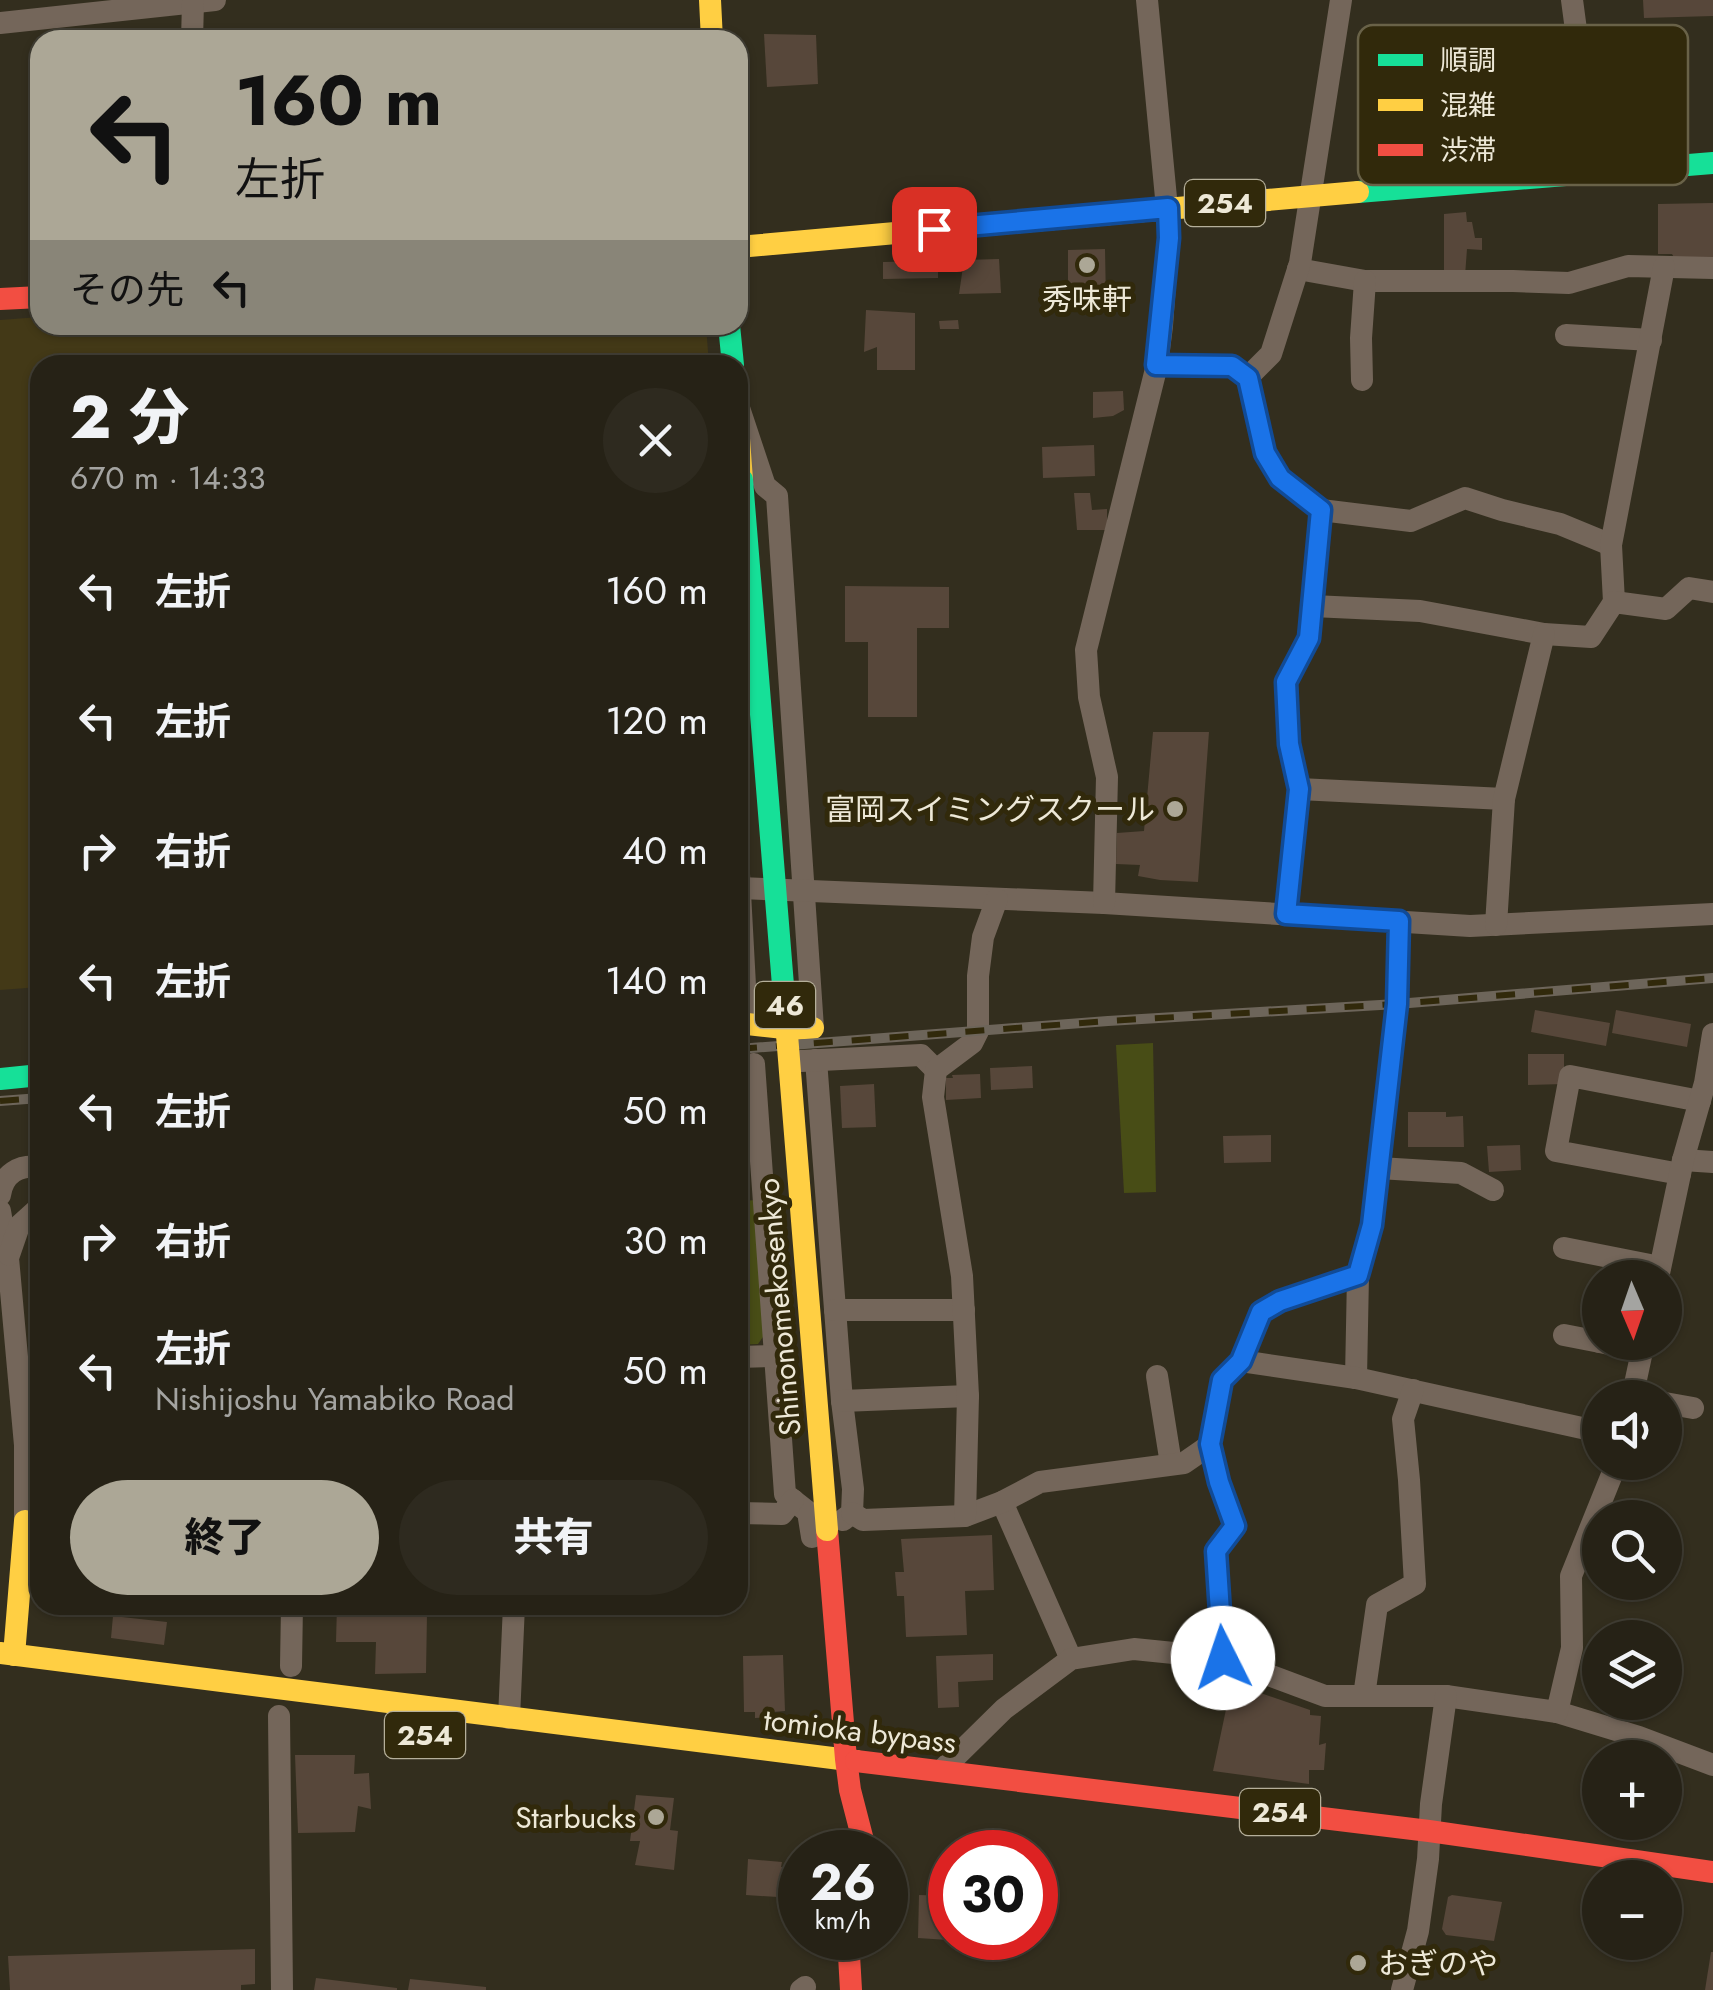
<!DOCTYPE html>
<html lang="ja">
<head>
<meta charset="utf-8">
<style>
  :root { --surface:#262216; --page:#2e2a1f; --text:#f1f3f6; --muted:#a4a4a1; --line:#423f35; --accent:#aca796 }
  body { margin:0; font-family:Jost,"Noto Sans JP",sans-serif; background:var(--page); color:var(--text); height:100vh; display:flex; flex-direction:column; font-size:38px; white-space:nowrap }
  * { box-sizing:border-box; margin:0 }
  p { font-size:32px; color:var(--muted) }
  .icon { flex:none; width:55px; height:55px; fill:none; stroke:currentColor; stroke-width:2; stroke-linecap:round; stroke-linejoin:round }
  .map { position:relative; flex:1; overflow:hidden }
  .sheet { position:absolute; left:30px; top:355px; width:718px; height:1260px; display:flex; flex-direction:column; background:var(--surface); border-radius:30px; box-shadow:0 2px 8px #0004,0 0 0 2px var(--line) }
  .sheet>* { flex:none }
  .hud { position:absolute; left:30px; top:30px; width:718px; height:305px; border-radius:30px; box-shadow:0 2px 8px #0004,0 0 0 2px var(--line); background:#aca796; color:#111; overflow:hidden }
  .needle { width:65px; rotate:178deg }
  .controls { position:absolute; left:1582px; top:1260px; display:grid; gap:20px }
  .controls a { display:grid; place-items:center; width:100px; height:100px; border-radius:50%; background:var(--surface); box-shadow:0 2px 8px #0004,0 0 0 2px var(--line); font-size:50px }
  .speed { position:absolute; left:778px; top:1830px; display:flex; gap:20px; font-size:50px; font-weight:700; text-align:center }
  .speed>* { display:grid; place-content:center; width:130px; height:130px; border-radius:50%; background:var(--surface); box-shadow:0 2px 8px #0004,0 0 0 2px var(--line); line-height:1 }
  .speed small { font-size:25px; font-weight:400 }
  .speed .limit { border:15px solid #d22; background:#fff; color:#111 }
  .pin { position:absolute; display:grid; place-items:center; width:85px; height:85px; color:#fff; margin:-42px; border-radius:20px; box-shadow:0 5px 15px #0006 }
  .me { position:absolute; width:110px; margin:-55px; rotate:356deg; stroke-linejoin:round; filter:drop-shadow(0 0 8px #0008) }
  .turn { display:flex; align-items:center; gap:35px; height:210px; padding:0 40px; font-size:45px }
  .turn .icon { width:130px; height:130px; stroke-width:2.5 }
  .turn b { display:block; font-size:70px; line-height:85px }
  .then { display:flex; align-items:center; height:95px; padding:0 40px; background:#0003; gap:20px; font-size:38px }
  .round { display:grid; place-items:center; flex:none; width:105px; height:105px; border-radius:52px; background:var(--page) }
  .summary { display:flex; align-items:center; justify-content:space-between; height:170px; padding:0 40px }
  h1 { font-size:60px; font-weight:800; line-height:75px }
  .primary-button { display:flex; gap:20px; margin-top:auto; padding:20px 40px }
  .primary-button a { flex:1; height:115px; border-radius:60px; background:var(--accent); color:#111; font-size:40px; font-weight:800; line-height:115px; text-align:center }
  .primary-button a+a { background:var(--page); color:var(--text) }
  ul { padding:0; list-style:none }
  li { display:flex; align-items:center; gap:30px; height:130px; padding:0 40px }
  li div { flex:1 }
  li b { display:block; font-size:38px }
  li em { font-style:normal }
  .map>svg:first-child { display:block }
  .built { fill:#433917 }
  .green { fill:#484d16 }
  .building { fill:#57473a }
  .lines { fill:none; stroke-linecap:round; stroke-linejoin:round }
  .street { stroke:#74665a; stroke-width:22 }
  .fast { stroke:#16e098; stroke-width:22 }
  .slow { stroke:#ffcf43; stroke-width:22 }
  .jam { stroke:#f24e42; stroke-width:22 }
  .rail-casing { stroke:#6d655a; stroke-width:10 }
  .rail { stroke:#31290b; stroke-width:6; stroke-dasharray:19; stroke-linecap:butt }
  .fast-bridge { stroke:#16e098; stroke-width:22 }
  .slow-bridge { stroke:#ffcf43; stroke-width:22 }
  .route-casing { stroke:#114b97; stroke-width:25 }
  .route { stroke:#1a73e8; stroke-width:18 }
  .poi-dot { fill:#aca796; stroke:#31290b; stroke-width:4 }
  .labels { text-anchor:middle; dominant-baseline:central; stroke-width:10; stroke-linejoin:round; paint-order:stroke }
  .shield { fill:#31290b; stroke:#b5af9a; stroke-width:2.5 }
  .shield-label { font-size:28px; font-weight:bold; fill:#ede8d7 }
  .poi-label { font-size:30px; fill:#ede8d7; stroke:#31290b; text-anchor:end }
  .street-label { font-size:30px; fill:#ede8d7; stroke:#31290b }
  .key { fill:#31290b; stroke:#696248; stroke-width:2.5 }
  .key-label { font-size:28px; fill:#ede8d7 }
</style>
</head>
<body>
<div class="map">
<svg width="1713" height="1990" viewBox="0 0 1713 1990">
  <rect width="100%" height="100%" fill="#332e1e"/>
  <path class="built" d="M40 317V325H706L709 365H40V987L0 990V320Z"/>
  <g class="green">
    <path d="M1153 1043 1156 1192 1124 1193 1116 1045Z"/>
    <path d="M759 1200 768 1330 758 1344 738 1345V1201Z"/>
  </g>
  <g class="building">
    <path d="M1643 0H1713V16L1644 18Z"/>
    <path d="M764 34 816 35 818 84 767 87Z"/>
    <path d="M1713 203V257L1675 259 1672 254H1658V204Z"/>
    <path d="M1466 212 1467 222H1472L1475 238H1482V250L1467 249 1465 276 1444 278V214Z"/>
    <path d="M1105 249 1106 302 1074 304V286L1068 280V250Z"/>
    <path d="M999 259 1001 293 959 294 964 260Z"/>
    <path d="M938 261V278L883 279V262Z"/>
    <path d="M866 310 915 313V370H877V347L864 352Z"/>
    <path d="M958 320 959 329H940L939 321Z"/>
    <path d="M1123 391 1124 410 1113 416 1093 418V392Z"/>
    <path d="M1094 445 1095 476 1043 478 1042 447Z"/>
    <path d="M1074 493H1090L1092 510 1107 509V530H1077Z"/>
    <path d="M845 586 949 587V628H917V717H868V642H845Z"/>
    <path d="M1153 732H1209L1198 882 1160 880 1138 876 1140 865 1116 864 1117 833 1144 831Z"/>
    <path d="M1535 1010 1610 1023 1606 1046 1531 1032Z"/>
    <path d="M1616 1010 1691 1024 1687 1047 1612 1033Z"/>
    <path d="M1528 1054H1564V1084L1528 1085Z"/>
    <path d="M1032 1066 1033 1088 991 1090 990 1068Z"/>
    <path d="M980 1074 981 1098 946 1100V1078H953L952 1075Z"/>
    <path d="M738 1084H746L747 1110 738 1111Z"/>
    <path d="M874 1084 876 1127 842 1128 840 1086Z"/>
    <path d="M1408 1112H1446V1117L1463 1116 1464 1147H1408Z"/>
    <path d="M1271 1135V1162L1224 1163 1223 1136Z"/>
    <path d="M1520 1145 1521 1170 1489 1172 1487 1146Z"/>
    <path d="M992 1535 994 1590 965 1591 967 1635 906 1637 904 1596H897L895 1572H904L901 1539Z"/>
    <path d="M337 1605H431V1613L427 1614 426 1673 375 1674 376 1642H336Z"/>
    <path d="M113 1616 167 1622 164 1645 111 1638Z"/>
    <path d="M993 1654V1680L958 1682 959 1707 938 1708 936 1656Z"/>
    <path d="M783 1655 785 1711 773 1712 774 1717 755 1718V1712H744L743 1656Z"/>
    <path d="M1252 1690 1310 1710V1715L1321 1716 1319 1745 1326 1743 1324 1770H1309V1784L1213 1771 1228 1700 1237 1692Z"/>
    <path d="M295 1755H355L354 1774 369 1773 371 1809 358 1806 355 1832 298 1833Z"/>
    <path d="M636 1795 674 1798 670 1830 678 1831 674 1870 635 1865 640 1841H630Z"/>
    <path d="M748 1859 782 1862 781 1867 797 1868 793 1898 746 1895Z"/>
    <path d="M919 1895 949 1896 948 1940 918 1938Z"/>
    <path d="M1452 1895 1502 1902 1494 1941 1446 1935 1442 1929 1448 1897Z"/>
    <path d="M255 1949V1984L241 1985V1990H10L8 1956Z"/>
    <path d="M1711 1952H1713V1990H1705Z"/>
    <path d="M316 1978 397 1988V1990H314Z"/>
    <path d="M410 1979 486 1987V1990H408Z"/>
  </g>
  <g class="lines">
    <g class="street">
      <path d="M1572 0 1595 172"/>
      <path d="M0 23 215 0"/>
      <path d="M192 40 193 2"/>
      <path d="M1298 269 1365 281H1513L1569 283 1628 266 1713 268"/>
      <path d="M1566 335 1651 340"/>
      <path d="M1157 365 1233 367 1248 377 1265 453 1280 477 1321 510 1313 606"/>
      <path d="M1248 377 1271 354 1300 263 1341 0"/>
      <path d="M1362 380 1361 338 1365 281"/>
      <path d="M738 405 765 486 777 496 813 1028"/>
      <path d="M1321 510 1411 521 1465 498 1502 510 1560 524 1611 545"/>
      <path d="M1614 602 1611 545 1664 267"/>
      <path d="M1299 789 1504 799"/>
      <path d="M738 855 747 1023"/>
      <path d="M740 888 1104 903 1470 926 1713 914"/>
      <path d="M1104 903 1107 777 1089 697 1086 650 1157 365 1162 326 1169 229 1147 0"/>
      <path d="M1286 914 1299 789 1289 744 1287 682 1309 638 1313 606 1420 611 1544 634 1591 637 1614 602 1666 609 1689 588 1713 592"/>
      <path d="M1496 925 1504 799 1544 634"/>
      <path d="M816 1060 842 1401 853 1489 852 1513 843 1520"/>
      <path d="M801 1061 921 1055 936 1070"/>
      <path d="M754 1064 785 1494 808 1512 812 1537"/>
      <path d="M1683 1160 1713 1162"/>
      <path d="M1379 1168 1461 1173 1493 1190"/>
      <path d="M1680 1174 1556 1151 1570 1076 1700 1101"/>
      <path d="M0 1195C3 1174 19 1164 40 1167"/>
      <path d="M0 1211 8 1258 25 1445V1521"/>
      <path d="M1564 1248 1660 1267"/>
      <path d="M9 1255 19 1226 40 1207"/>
      <path d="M1658 1278 1683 1160 1705 1083 1713 1034"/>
      <path d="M835 1310H964"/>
      <path d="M1564 1335 1600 1342"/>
      <path d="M1600 1342 1642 1351"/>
      <path d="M738 1357 776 1356"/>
      <path d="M1241 1361 1261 1313 1280 1301 1358 1275 1372 1225 1397 1004 1399 921"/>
      <path d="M1157 1376 1171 1464"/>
      <path d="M1356 1378 1358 1275"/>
      <path d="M1632 1398 1644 1342"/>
      <path d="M842 1401 968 1396"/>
      <path d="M1665 1403 1693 1408"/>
      <path d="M1210 1445 1219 1482 1235 1526 1216 1551 1223 1658"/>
      <path d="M1002 1502 1071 1659"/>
      <path d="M738 1513 782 1514 793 1500"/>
      <path d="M852 1513 863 1520 965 1516 1002 1502 1040 1482 1184 1463 1210 1445 1222 1380 1241 1361 1356 1378 1600 1432"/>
      <path d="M965 1516 968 1396 962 1276 933 1097 936 1070 972 1043 978 1031V976L983 937 997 899"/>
      <path d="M291 1666 292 1605"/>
      <path d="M1364 1696 1377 1605 1415 1584 1409 1480 1403 1419 1413 1390"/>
      <path d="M1557 1712 1639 1737 1713 1765"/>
      <path d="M279 1716 282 1990"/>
      <path d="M509 1718 514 1605"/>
      <path d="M941 1771 1004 1709 1071 1659 1134 1649 1223 1658 1325 1696H1446L1557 1712 1572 1648 1571 1576 1617 1462"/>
      <path d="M801 1990 805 1987"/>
      <path d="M1402 1990 1418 1931 1428 1859 1431 1804 1446 1696"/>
    </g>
    <g class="fast">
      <path d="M1358 192 1713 163"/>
      <path d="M729 325 733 365"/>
      <path d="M0 1079 40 1075"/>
    </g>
    <g class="slow">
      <path d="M710 0 712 40"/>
      <path d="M738 247 1358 192"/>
      <path d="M738 425 742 480"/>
      <path d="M738 1023 793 1029 813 1028"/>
      <path d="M0 1653 856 1761"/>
      <path d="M14 1655 25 1521"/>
    </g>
    <g class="jam">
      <path d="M0 299 40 297"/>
      <path d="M827 1530 846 1759 850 1790 866 1852"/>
      <path d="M856 1761 1429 1831 1713 1872"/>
      <path d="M848 1938 851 1990"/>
    </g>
    <g class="rail-casing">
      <g id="rail">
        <path d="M738 1049 1108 1021 1397 1004 1713 978"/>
        <path d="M0 1101 40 1098"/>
      </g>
    </g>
    <use href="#rail" class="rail"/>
    <path class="fast-bridge" d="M742 480 785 1010"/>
    <path class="slow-bridge" d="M785 1010 827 1530"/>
  </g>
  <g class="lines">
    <g class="route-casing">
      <path id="route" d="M934 229 1168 208 1169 238 1156 365 1232 366 1248 378 1265 453 1280 478 1321 510 1309 638 1286 682 1289 744 1299 789 1286 914 1399 921 1397 1004 1372 1225 1358 1275 1280 1301 1261 1312 1241 1361 1222 1380 1210 1444 1219 1482 1235 1526 1216 1551 1223 1658"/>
    </g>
    <use href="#route" class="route"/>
  </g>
  <g class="poi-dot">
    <circle cx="1087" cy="265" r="10"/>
    <circle cx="1175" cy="809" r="10"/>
    <circle cx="656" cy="1817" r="10"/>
    <circle cx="1358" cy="1963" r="10"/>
  </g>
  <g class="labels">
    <g class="shield">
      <rect x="1185" y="180" width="80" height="46" rx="8"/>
      <rect x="755" y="982" width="60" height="46" rx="8"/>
      <rect x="385" y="1712" width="80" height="46" rx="8"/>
      <rect x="1240" y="1789" width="80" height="46" rx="8"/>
    </g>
    <g class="shield-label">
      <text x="1225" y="203">254</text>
      <text x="785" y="1005">46</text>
      <text x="425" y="1735">254</text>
      <text x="1280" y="1812">254</text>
    </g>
    <g class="poi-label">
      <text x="1087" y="299" text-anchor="middle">秀味軒</text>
      <text x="1155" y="809">富岡スイミングスクール</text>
      <text x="636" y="1817">Starbucks</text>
      <text x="1378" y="1963" text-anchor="start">おぎのや</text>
    </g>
    <g class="street-label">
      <text transform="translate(779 1307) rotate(-95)">Shinonomekosenkyo</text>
      <text transform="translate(860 1731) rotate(7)">tomioka bypass</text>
    </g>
  </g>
  <rect x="1358" y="25" width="330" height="160" rx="15" class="key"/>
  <rect x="1378" y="54" width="45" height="12" fill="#16e098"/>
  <rect x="1378" y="99" width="45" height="12" fill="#ffcf43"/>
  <rect x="1378" y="144" width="45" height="12" fill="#f24e42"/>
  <g class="key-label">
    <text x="1440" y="70">順調</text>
    <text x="1440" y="115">混雑</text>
    <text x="1440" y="160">渋滞</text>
  </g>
</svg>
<div class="controls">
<a><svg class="needle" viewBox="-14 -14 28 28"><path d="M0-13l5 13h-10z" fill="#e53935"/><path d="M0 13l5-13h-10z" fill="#a4a4a1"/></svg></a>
<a><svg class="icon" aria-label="sound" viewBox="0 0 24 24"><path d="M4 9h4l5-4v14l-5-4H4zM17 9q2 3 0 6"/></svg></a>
<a><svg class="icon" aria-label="search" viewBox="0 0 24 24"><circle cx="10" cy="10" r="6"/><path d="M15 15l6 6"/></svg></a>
<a><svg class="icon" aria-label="layers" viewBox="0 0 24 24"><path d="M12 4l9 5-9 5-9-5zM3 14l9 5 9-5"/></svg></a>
<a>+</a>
<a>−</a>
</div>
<div class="speed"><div>26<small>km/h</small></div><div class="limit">30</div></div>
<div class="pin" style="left:934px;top:229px;background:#d93025"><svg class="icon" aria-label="arrive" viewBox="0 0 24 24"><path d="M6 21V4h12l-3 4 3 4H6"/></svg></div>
<svg class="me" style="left:1223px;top:1658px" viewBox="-20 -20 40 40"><circle r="19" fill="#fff"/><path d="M0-13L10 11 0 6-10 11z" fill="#1a73e8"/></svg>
<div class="hud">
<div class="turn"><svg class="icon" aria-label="left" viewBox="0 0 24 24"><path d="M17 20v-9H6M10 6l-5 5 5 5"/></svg><div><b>160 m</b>左折</div></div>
<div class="then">その先<svg class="icon" aria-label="left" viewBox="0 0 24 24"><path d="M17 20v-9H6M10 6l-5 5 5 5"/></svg></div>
</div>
<section class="sheet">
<div class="summary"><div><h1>2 分</h1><p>670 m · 14:33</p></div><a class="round"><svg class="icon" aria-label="close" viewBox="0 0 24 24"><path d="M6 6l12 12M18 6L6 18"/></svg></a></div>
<ul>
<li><svg class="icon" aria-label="left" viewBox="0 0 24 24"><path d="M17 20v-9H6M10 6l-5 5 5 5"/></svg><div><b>左折</b></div><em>160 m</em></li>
<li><svg class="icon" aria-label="left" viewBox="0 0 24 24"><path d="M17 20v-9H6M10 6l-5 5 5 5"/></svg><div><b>左折</b></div><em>120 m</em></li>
<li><svg class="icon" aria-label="right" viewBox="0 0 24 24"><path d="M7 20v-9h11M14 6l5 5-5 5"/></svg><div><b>右折</b></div><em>40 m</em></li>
<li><svg class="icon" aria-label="left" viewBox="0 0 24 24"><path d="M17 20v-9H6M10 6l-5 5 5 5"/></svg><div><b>左折</b></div><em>140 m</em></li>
<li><svg class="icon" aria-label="left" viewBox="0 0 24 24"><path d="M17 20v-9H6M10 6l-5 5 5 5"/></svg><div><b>左折</b></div><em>50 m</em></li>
<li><svg class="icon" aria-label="right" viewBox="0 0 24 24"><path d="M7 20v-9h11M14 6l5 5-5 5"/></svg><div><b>右折</b></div><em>30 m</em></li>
<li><svg class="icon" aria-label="left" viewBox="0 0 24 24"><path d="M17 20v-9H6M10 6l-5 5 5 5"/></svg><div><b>左折</b><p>Nishijoshu Yamabiko Road</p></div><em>50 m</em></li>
</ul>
<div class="primary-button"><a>終了</a><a>共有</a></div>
</section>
</div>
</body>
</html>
